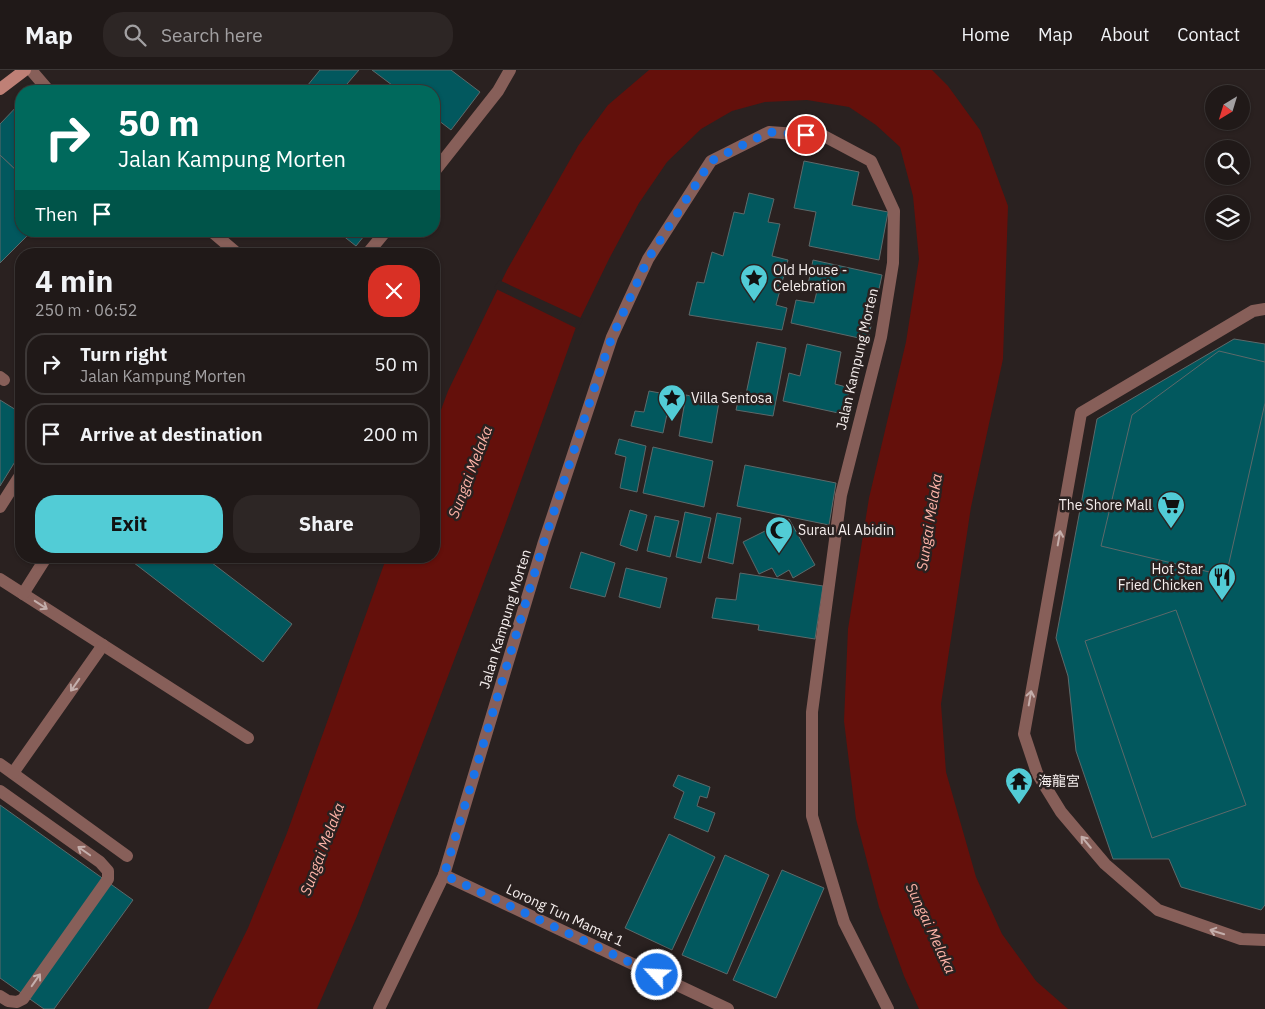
<!DOCTYPE html>
<html lang="en">
<head>
<meta charset="utf-8">
<style>
  :root { --surface:#201918; --page:#2d2625; --text:#f1f3f6; --muted:#a2a0a2; --line:#3d3837; --accent:#52ccd6 }
  body { margin:0; font-family:"IBM Plex Sans","Noto Sans SC",sans-serif; background:var(--page); color:var(--text); height:100vh; display:flex; flex-direction:column; font-size:19px; white-space:nowrap }
  * { box-sizing:border-box; margin:0 }
  p { font-size:16px; color:var(--muted) }
  .icon { flex:none; width:28px; height:28px; fill:none; stroke:currentColor; stroke-width:2; stroke-linecap:round; stroke-linejoin:round }
  .map { position:relative; flex:1; overflow:hidden }
  .details { position:absolute; left:15px; top:178px; width:425px; height:315px; display:flex; flex-direction:column; background:var(--surface); border-radius:20px; box-shadow:0 1px 4px #0004,0 0 0 1px var(--line) }
  .details>* { flex:none }
  .top-card { position:absolute; left:15px; top:15px; width:425px; height:152px; border-radius:20px; box-shadow:0 1px 4px #0004,0 0 0 1px var(--line); background:#00695c; color:#fff; overflow:hidden }
  .needle { width:32px; rotate:218deg }
  .controls { position:absolute; left:1205px; top:15px; display:grid; gap:10px }
  .controls a { display:grid; place-items:center; width:45px; height:45px; border-radius:50%; background:var(--surface); box-shadow:0 1px 4px #0004,0 0 0 1px var(--line); font-size:25px }
  .pin { position:absolute; display:grid; place-items:center; width:42px; height:42px; color:#fff; margin:-21px; border:2px solid #fff; border-radius:50%; box-shadow:0 1px 5px #0007 }
  .me { position:absolute; width:55px; margin:-28px; rotate:295deg; stroke-linejoin:round; filter:drop-shadow(0 0 4px #0008) }
  .turn { display:flex; align-items:center; gap:18px; height:105px; padding:0 20px; font-size:22px }
  .turn .icon { width:65px; height:65px; stroke-width:2.5 }
  .turn b { display:block; font-size:35px; line-height:42px }
  .then { display:flex; align-items:center; height:48px; padding:0 20px; background:#0003; gap:10px; font-size:19px }
  .round { display:grid; place-items:center; flex:none; width:52px; height:52px; border-radius:20px; background:var(--page) }
  .summary { display:flex; align-items:center; justify-content:space-between; height:85px; padding:0 20px }
  h1 { font-size:30px; font-weight:700; line-height:38px }
  .cta { display:flex; gap:10px; margin-top:auto; padding:10px 20px }
  .cta a { flex:1; height:58px; border-radius:20px; background:var(--accent); color:#111; font-size:20px; font-weight:700; line-height:58px; text-align:center }
  .cta a+a { background:var(--page); color:var(--text) }
  ul { padding:0; list-style:none }
  li { display:flex; align-items:center; gap:15px; height:62px; margin:0 10px 8px; padding:0 10px; border:2px solid var(--line); border-radius:20px }
  li div { flex:1 }
  li b { display:block; font-size:19px }
  li em { font-style:normal }
  header { display:flex; align-items:center; gap:30px; box-sizing:border-box; height:70px; padding:0 25px; background:var(--surface); border-bottom:1px solid var(--line) }
  header strong { font-size:24px }
  nav { display:flex; gap:28px; margin-inline-start:auto; font-size:18px }
  .search { width:350px; height:45px; background:var(--page); display:flex; align-items:center; gap:12px; box-sizing:border-box; padding:0 18px; border-radius:20px; color:var(--muted); font-size:19px }
  .map>svg:first-child { display:block }
  .water { fill:#64100b }
  .pier { fill:#2a2120 }
  .building { fill:#02585e; stroke:#5d696a }
  .lines { fill:none; stroke-linecap:round; stroke-linejoin:round }
  .lane { stroke:#875f59; stroke-width:12 }
  .street { stroke:#875f59; stroke-width:12 }
  .secondary { stroke:#bf8076; stroke-width:12 }
  .oneway { stroke:#c4aeab }
  .route { stroke:#1a73e8; stroke-width:9; stroke-dasharray:0 16.2 }
  .labels { text-anchor:middle; dominant-baseline:central; stroke-width:5; stroke-linejoin:round; paint-order:stroke }
  .poi-label { font-size:14px; fill:#f6efee; stroke:#2a2120; text-anchor:start }
  .street-label { font-size:14px; fill:#f6efee; stroke:#2a2120 }
  .water-label { font-size:15px; font-style:italic; fill:#fdb3a7; stroke:#2a2120 }
</style>
</head>
<body>
<header>
<strong>Map</strong>
<div class="search"><svg class="icon" aria-label="search" viewBox="0 0 24 24"><circle cx="10" cy="10" r="6"/><path d="M15 15l6 6"/></svg>Search here</div>
<nav><a>Home</a><a>Map</a><a>About</a><a>Contact</a></nav>
</header>
<div class="map">
<svg width="1265" height="939" viewBox="0 0 1265 939">
  <rect width="100%" height="100%" fill="#2a2120"/>
  <path class="water" d="M649 0H932L948 16 980 60 1008 136 1003 289 971 437 941 634 946 702 976 807 1002 864 1036 911 1068 939H919L904 906 879 837 856 749 844 651 848 559 869 428 906 272 919 189 913 126 900 77 876 55 849 37 807 30 765 32 732 41 701 59 667 92 639 133 609 189 576 257 503 461 357 846 317 939H208L248 858 287 763 387 486H434V359L448 321 507 200 578 76 608 35Z"/>
  <path class="pier" d="M499 210 583 249 578 259 494 218Z"/>
  <g class="building">
    <path d="M320 0H359L341 21H303Z"/>
    <path d="M372 0H451L480 22 451 60 434 47V21H400Z"/>
    <path d="M21 32V105L0 85V54Z"/>
    <path d="M0 85 21 105V161H32L0 193Z"/>
    <path d="M804 91 859 102 852 135 888 142 879 190 809 176 816 142 794 138Z"/>
    <path d="M749 123 774 129 768 152 780 154 772 186 788 190 776 235 787 238 782 260 689 245 697 212 704 213 712 182 723 186 734 142 744 144Z"/>
    <path d="M337 161H368L356 176Z"/>
    <path d="M813 190 882 205 868 270 791 253 796 230 814 233 818 217 808 215Z"/>
    <path d="M1234 269 1265 274V835L1261 840 1181 817 1169 789H1113L1076 681 1068 606 1056 568 1097 349Z"/>
    <path d="M757 272 786 278 773 346 736 340 740 323 746 324Z"/>
    <path d="M807 274 841 282 835 314 850 318 843 344 783 331 789 303 800 306Z"/>
    <path d="M1219 281 1265 292V333L1226 506 1101 476 1132 345Z"/>
    <path d="M649 321 671 325 663 363 631 356 635 341 644 342Z"/>
    <path d="M686 325 719 332 712 373 679 366Z"/>
    <path d="M0 330 21 343V382L0 416Z"/>
    <path d="M619 369 646 376 637 422 620 418 626 387 615 384Z"/>
    <path d="M653 377 713 391 704 437 643 423Z"/>
    <path d="M745 395 836 413 829 455 737 436Z"/>
    <path d="M630 440 647 445 637 481 620 475Z"/>
    <path d="M685 442 711 448 701 493 676 487Z"/>
    <path d="M717 443 741 448 733 494 708 488Z"/>
    <path d="M655 446 679 451 670 487 647 481Z"/>
    <path d="M789 449 815 495 793 508 789 500 777 507 772 498 759 504 743 472Z"/>
    <path d="M581 482 615 493 605 527 570 518Z"/>
    <path d="M125 486H203L292 554 263 592Z"/>
    <path d="M626 498 667 508 660 538 619 527Z"/>
    <path d="M740 503 823 516 815 569 758 560 759 555 712 548 716 528 736 530Z"/>
    <path d="M1176 540 1246 735 1152 768 1085 571Z"/>
    <path d="M678 705 710 717 707 728 700 726 697 736 715 743 708 762 674 748 684 722 673 716Z"/>
    <path d="M0 735 133 830 54 939H44L0 908Z"/>
    <path d="M669 764 715 787 672 880 625 858Z"/>
    <path d="M725 785 769 805 727 904 682 885Z"/>
    <path d="M782 800 824 818 776 928 733 910Z"/>
  </g>
  <g class="lines">
    <g class="lane">
      <path d="M31 0 49 21"/>
      <path d="M434 102 498 21 510 0"/>
      <path d="M211 161 238 184"/>
      <path d="M367 184 386 161"/>
      <path d="M0 307 4 310"/>
      <path d="M0 437 21 404"/>
      <path d="M0 509 248 668"/>
      <path d="M23 524 47 486"/>
      <path d="M0 694 127 786"/>
      <path d="M13 703 103 575"/>
      <path d="M0 721 100 792 108 801V809L23 929 17 932 8 931 0 926"/>
    </g>
    <g class="street">
      <path d="M1265 239 1253 241 1081 343 1024 664 1037 703 1061 742 1105 794 1158 840 1241 869 1265 870"/>
      <path d="M444 805 728 939"/>
      <path d="M379 939 444 805 543 475 612 267 648 189 711 91 769 62 824 66 871 91 894 141 893 193 881 267 841 425 812 642V746L844 852 888 939"/>
    </g>
    <path class="secondary" d="M0 19 25 0"/>
  </g>
  <defs><path id="oneway-shaft" d="M-6 0H5M1.5-3L5.5 0L1.5 3" fill="none" stroke-width="1.6" stroke-linecap="round" stroke-linejoin="round" transform="scale(1.25)"/></defs>
  <g class="oneway">
    <use href="#oneway-shaft" transform="translate(1059 468) rotate(-80)"/>
    <use href="#oneway-shaft" transform="translate(41 535) rotate(33)"/>
    <use href="#oneway-shaft" transform="translate(75 615) rotate(125)"/>
    <use href="#oneway-shaft" transform="translate(1030 628) rotate(-80)"/>
    <use href="#oneway-shaft" transform="translate(1086 772) rotate(-130)"/>
    <use href="#oneway-shaft" transform="translate(84 781) rotate(-145)"/>
    <use href="#oneway-shaft" transform="translate(1217 862) rotate(-163)"/>
    <use href="#oneway-shaft" transform="translate(36 910) rotate(-55)"/>
  </g>
  <g class="lines">
    <path class="route" d="M657 905 444 805 543 475 602 295 612 267 648 189 711 91 769 62 806 65"/>
  </g>
  <defs>
    <g id="sight-pin" transform="scale(1.4375)"><path d="M0 17L-7.5 6A9.5 9.5 0 1 1 7.5 6Z" fill="#52ccd6" stroke="#2a2120"/><path d="M0-6L1.8-2.2L6-1.7L2.9 1.2L3.7 5.4L0 3.3L-3.7 5.4L-2.9 1.2L-6-1.7L-1.8-2.2Z" fill="#111"/></g>
    <g id="supermarket-pin" transform="scale(1.4375)"><path d="M0 17L-7.5 6A9.5 9.5 0 1 1 7.5 6Z" fill="#52ccd6" stroke="#2a2120"/><path d="M-6-5.5h2.5l.6 2H6L4.5 2H-2.5L-4.4-4H-6ZM-1.5 3.2a1.3 1.3 0 1 0 .1 0ZM3 3.2a1.3 1.3 0 1 0 .1 0Z" fill="#111"/></g>
    <g id="mosque-pin" transform="scale(1.4375)"><path d="M0 17L-7.5 6A9.5 9.5 0 1 1 7.5 6Z" fill="#52ccd6" stroke="#2a2120"/><path d="M3.5-4.9A6 6 0 1 0 3.5 4.9A5 5 0 1 1 3.5-4.9Z" fill="#111"/></g>
    <g id="restaurant-pin" transform="scale(1.4375)"><path d="M0 17L-7.5 6A9.5 9.5 0 1 1 7.5 6Z" fill="#52ccd6" stroke="#2a2120"/><path d="M-5-6h1v4h1v-4h1v4h1v-4h1v5L-1.5 .5V6h-2V.5L-5-1ZM5-6V6H3V1.5H1.5Q1.5-4 5-6Z" fill="#111"/></g>
    <g id="temple-pin" transform="scale(1.4375)"><path d="M0 17L-7.5 6A9.5 9.5 0 1 1 7.5 6Z" fill="#52ccd6" stroke="#2a2120"/><path d="M0-6L5-2H3V0L6.5 2.5H4V6H1.5V3h-3V6H-4V2.5H-6.5L-3 0V-2H-5Z" fill="#111"/></g>
  </defs>
  <g fill-rule="evenodd">
    <use href="#sight-pin" x="754" y="208"/>
    <use href="#sight-pin" x="672" y="328"/>
    <use href="#supermarket-pin" x="1171" y="435"/>
    <use href="#mosque-pin" x="779" y="460"/>
    <use href="#restaurant-pin" x="1222" y="507"/>
    <use href="#temple-pin" x="1019" y="711"/>
  </g>
  <g class="labels">
    <g class="poi-label">
      <text x="773" y="200">Old House -<tspan x="773" dy="16">Celebration</tspan></text>
      <text x="691" y="328">Villa Sentosa</text>
      <text x="1152" y="435" text-anchor="end">The Shore Mall</text>
      <text x="798" y="460">Surau Al Abidin</text>
      <text x="1203" y="499" text-anchor="end">Hot Star<tspan x="1203" dy="16">Fried Chicken</tspan></text>
      <text x="1038" y="711">海龍宮</text>
    </g>
    <g class="street-label">
      <text transform="translate(857 289) rotate(-77)">Jalan Kampung Morten</text>
      <text transform="translate(505 549) rotate(-73)">Jalan Kampung Morten</text>
      <text transform="translate(565 845) rotate(25)">Lorong Tun Mamat 1</text>
    </g>
    <g class="water-label">
      <text transform="translate(470 402) rotate(-69)">Sungai Melaka</text>
      <text transform="translate(929 452) rotate(-81)">Sungai Melaka</text>
      <text transform="translate(322 779) rotate(-69)">Sungai Melaka</text>
      <text transform="translate(931 858) rotate(65)">Sungai Melaka</text>
    </g>
  </g>
</svg>
<div class="controls">
<a><svg class="needle" viewBox="-14 -14 28 28"><path d="M0-13l5 13h-10z" fill="#e53935"/><path d="M0 13l5-13h-10z" fill="#a2a0a2"/></svg></a>
<a><svg class="icon" aria-label="search" viewBox="0 0 24 24"><circle cx="10" cy="10" r="6"/><path d="M15 15l6 6"/></svg></a>
<a><svg class="icon" aria-label="layers" viewBox="0 0 24 24"><path d="M12 4l9 5-9 5-9-5zM3 14l9 5 9-5"/></svg></a>
</div>
<div class="pin" style="left:806px;top:65px;background:#d93025"><svg class="icon" aria-label="arrive" viewBox="0 0 24 24"><path d="M6 21V4h12l-3 4 3 4H6"/></svg></div>
<svg class="me" style="left:657px;top:905px" viewBox="-20 -20 40 40"><circle r="17" fill="#1a73e8" stroke="#fff" stroke-width="3"/><path d="M0-11L8 9 0 5-8 9z" fill="#fff"/></svg>
<div class="top-card">
<div class="turn"><svg class="icon" aria-label="right" viewBox="0 0 24 24"><path d="M7 20v-9h11M14 6l5 5-5 5"/></svg><div><b>50 m</b>Jalan Kampung Morten</div></div>
<div class="then">Then<svg class="icon" aria-label="arrive" viewBox="0 0 24 24"><path d="M6 21V4h12l-3 4 3 4H6"/></svg></div>
</div>
<section class="details">
<div class="summary"><div><h1>4 min</h1><p>250 m · 06:52</p></div><a class="round" style="background:#d93025;color:#fff"><svg class="icon" aria-label="close" viewBox="0 0 24 24"><path d="M6 6l12 12M18 6L6 18"/></svg></a></div>
<ul>
<li><svg class="icon" aria-label="right" viewBox="0 0 24 24"><path d="M7 20v-9h11M14 6l5 5-5 5"/></svg><div><b>Turn right</b><p>Jalan Kampung Morten</p></div><em>50 m</em></li>
<li><svg class="icon" aria-label="arrive" viewBox="0 0 24 24"><path d="M6 21V4h12l-3 4 3 4H6"/></svg><div><b>Arrive at destination</b></div><em>200 m</em></li>
</ul>
<div class="cta"><a>Exit</a><a>Share</a></div>
</section>
</div>
</body>
</html>
